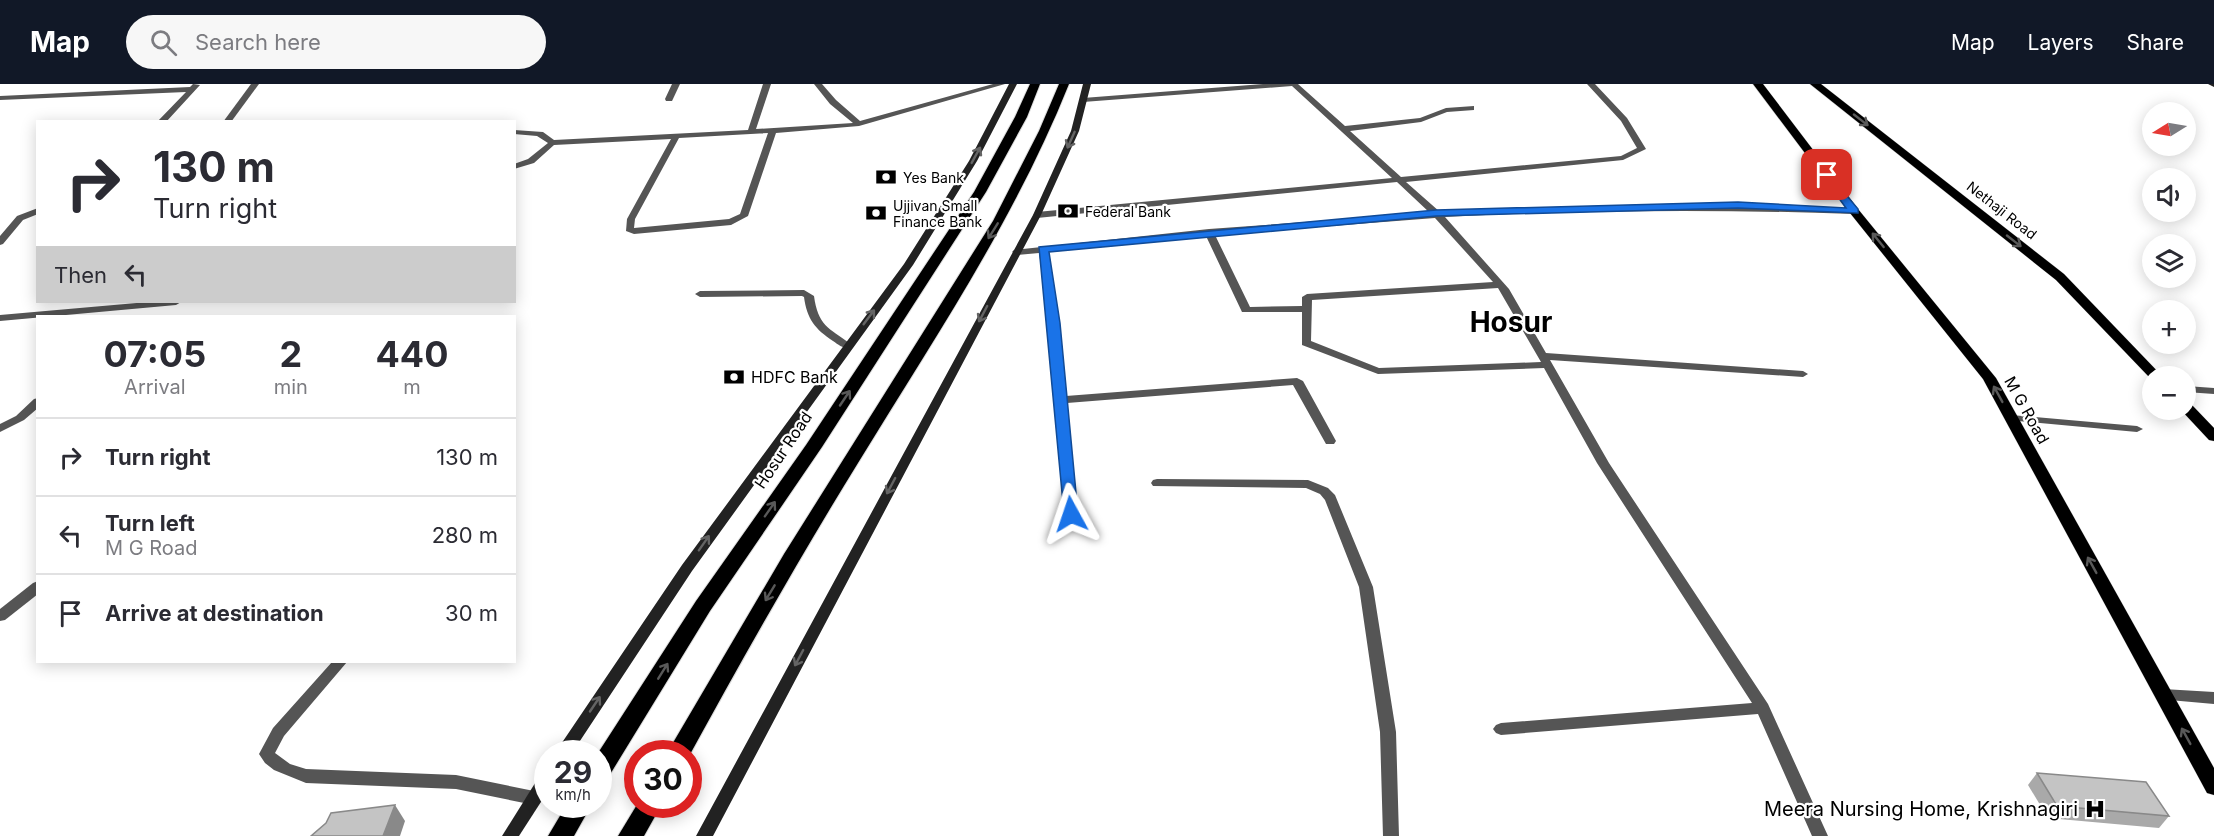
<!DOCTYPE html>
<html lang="en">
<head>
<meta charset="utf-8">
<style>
  :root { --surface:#fff; --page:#f7f7f7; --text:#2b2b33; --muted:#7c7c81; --line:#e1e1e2; --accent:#111827 }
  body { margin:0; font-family:Inter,sans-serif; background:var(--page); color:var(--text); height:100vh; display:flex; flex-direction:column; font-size:22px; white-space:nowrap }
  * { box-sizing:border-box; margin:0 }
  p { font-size:20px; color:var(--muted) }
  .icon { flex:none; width:33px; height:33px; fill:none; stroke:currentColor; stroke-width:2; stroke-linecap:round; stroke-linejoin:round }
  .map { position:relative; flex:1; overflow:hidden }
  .side { position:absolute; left:36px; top:231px; width:480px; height:348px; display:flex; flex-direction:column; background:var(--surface); border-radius:0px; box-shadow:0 3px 15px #0003 }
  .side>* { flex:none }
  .top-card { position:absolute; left:36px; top:36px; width:480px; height:183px; border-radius:0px; box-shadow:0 3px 15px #0003; background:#fff; color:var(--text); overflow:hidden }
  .needle { width:39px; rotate:259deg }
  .buttons { position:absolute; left:2142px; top:18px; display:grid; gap:12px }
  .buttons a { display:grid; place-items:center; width:54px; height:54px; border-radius:50%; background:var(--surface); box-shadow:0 3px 15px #0003; font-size:30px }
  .speed { position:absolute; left:534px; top:656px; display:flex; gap:12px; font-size:30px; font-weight:700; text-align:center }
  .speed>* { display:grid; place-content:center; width:78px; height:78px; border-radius:50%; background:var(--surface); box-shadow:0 3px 15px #0003; line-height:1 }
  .speed small { font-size:15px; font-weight:400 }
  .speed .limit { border:9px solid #d22; background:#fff; color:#111 }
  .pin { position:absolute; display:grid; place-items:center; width:51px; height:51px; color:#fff; margin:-26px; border-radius:12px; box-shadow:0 3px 9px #0006 }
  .me { position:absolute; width:66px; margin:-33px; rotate:355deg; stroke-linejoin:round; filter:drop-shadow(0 0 4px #0008) }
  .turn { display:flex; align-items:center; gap:21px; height:126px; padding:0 18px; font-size:27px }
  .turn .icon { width:78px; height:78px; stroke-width:2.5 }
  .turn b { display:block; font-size:42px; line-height:51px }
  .then { display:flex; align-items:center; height:57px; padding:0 18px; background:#0003; gap:12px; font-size:22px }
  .eta { display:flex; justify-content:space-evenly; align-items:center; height:102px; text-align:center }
  .eta b { font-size:36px; font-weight:700; line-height:42px }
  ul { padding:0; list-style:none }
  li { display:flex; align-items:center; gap:18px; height:78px; padding:0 18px; border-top:2px solid var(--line) }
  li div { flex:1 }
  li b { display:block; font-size:22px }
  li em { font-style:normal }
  header { display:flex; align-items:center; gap:36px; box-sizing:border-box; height:84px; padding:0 30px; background:var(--accent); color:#fff }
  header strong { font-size:28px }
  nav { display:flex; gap:33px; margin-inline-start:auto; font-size:21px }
  .search { width:420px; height:54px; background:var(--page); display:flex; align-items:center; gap:15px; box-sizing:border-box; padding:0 21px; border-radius:33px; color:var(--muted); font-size:22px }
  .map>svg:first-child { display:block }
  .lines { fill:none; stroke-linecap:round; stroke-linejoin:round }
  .primary-casing { stroke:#dbdbdb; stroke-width:1 }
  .highway-casing { stroke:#dbdbdb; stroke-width:2 }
  .lane { fill:#555; fill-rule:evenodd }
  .street { fill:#555; fill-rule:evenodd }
  .secondary { fill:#222; fill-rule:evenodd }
  .primary { fill:#000; fill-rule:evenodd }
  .highway { fill:#000; fill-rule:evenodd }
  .wall { fill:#a9a9a9 }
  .shaded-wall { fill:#898989 }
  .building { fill:#c4c4c4; stroke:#898989; stroke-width:1.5 }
  .oneway { stroke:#595959 }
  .oneway2 { stroke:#646464 }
  .route { fill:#1a73e8; stroke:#114b97; stroke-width:1.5 }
  .labels { text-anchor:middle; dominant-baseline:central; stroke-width:4.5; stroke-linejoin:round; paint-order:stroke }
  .far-poi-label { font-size:14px; fill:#000; stroke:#fff; text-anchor:start }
  .far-street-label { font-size:14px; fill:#000; stroke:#fff }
  .poi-label { font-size:16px; fill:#000; stroke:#fff; text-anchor:start }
  .street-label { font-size:16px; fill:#000; stroke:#fff }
  .near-poi-label { font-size:20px; fill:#000; stroke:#fff; text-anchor:end }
  .town-label { font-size:28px; font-weight:bold; fill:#000; stroke:#fff }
</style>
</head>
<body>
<header>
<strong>Map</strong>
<div class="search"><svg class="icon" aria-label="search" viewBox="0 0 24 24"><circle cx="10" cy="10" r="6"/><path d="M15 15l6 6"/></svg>Search here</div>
<nav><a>Map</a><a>Layers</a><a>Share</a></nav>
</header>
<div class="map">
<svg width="2214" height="752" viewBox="0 0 2214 752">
  <rect width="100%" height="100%" fill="#fff"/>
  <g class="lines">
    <g class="primary-casing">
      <g id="primary">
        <path d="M1753 0H1763L1858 125 1996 294 2214 684V711L2207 709 1983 295 1850 129Z"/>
        <path d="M1810 0H1821L2064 190 2162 292H2152L2151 295 2056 196Z"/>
        <path d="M2186 319 2191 320 2214 344V357L2209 356 2181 326H2186Z"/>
      </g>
    </g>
    <g class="highway-casing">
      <g id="highway">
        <path d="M1030 0H1040L1027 33 986 108 822 363 710 527 606 697 598 700V669L696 517 806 361 974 108 1015 33Z"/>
        <path d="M1059 0H1069C1015 135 934 255 858 379 798 476 743 574 688 674V669H667L784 470 993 137 1039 47Z"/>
        <path d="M638 719 662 720 644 752H618Z"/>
        <path d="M567 720H592L574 752H548Z"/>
      </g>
    </g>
    <g class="lane">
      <path d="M38 497V510L5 536 0 537V525L33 499Z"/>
      <path d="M332 578H347L284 652 275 669 290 680 306 685 456 691 534 707 540 709 542 714 540 719 534 721 456 705 306 699 274 686 265 679 259 670 273 644Z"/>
    </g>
    <g class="street">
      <path d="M193 0 200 1 166 38H157L186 8 0 16V12L190 3Z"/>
      <path d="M251 0H259L231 38H223Z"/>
      <path d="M672 0H680L672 17H666L665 15Z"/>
      <path d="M763 0H771L756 45 853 39 830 20 814 0H822L836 16 860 37 993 0H1005L859 42 776 49 748 132 731 141 634 150 626 147 627 135 671 55 554 61 534 79 514 85V80L528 75 548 59 537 52 514 50V46L543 48 554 56 748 46ZM768 49 740 130 729 135 634 144 635 135 679 54Z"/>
      <path d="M1263 0H1298L1345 42 1420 34 1446 24 1474 22V26L1447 28 1421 38 1350 47 1401 93 1621 72 1637 64 1621 37 1587 0H1595L1627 34 1646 65 1623 76 1406 98 1440 128 1643 121H1749L1857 125 1858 127 1854 130C1717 125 1581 126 1445 133L1509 205 1546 269 1803 287 1808 290 1803 293 1550 276 1609 379 1768 620 1828 752H1812L1758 630 1501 651 1496 649 1493 645 1496 641 1501 639 1752 619 1597 379 1544 284 1378 290 1302 261V228H1242L1206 152 1048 168 1059 239 1066 312 1297 294 1303 297 1336 357 1334 360H1326L1293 301 1067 319 1077 430 1071 434 1067 433 1065 430 1049 239 1039 169 1017 171 1012 168 1014 166 1209 145 1430 129 1397 98 1037 134 1033 131 1037 128 1392 94 1292 2 1083 18 1079 16 1083 14ZM1435 134 1493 198 1307 210 1302 213V222L1250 223 1215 151ZM1498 204 1541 278 1379 284 1311 257 1312 216Z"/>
      <path d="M38 124V130L23 136 3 160 0 161V152L17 132Z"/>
      <path d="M804 206 814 212C818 241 828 244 851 260L852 262 851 264C843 265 839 261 833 257 815 245 807 235 804 213L802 212 700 213 695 210 700 207Z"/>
      <path d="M148 218H181L176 221 0 237V231Z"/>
      <path d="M2186 302 2214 304V310L2186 308Z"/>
      <path d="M38 314V324L24 336 0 348V340L16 332 34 315Z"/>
      <path d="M2011 331 2137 342 2143 345 2137 348 2007 336 2005 334 2007 332Z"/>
      <path d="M1157 395 1308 396 1328 404 1335 411 1373 503 1396 648 1399 752H1383L1380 648 1359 503 1325 416 1320 410 1306 404 1153 402 1151 399 1153 396Z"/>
      <path d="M2163 605 2214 608V620L2158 615 2156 611 2158 607Z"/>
    </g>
    <g class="secondary">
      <path d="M1009 0H1017L977 77 913 181 692 487 572 669H555L682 481 904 180 969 77Z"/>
      <path d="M1083 0H1091L1079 47 1041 131 713 752H696L1033 131 1071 47Z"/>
      <path d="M2208 0H2214V3Z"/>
      <path d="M548 687V707L519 752H502L542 688Z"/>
    </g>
    <use href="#primary" class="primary"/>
    <use href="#highway" class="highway"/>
  </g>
  <path class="wall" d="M2037 689 2169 732 2159 744 2048 734 2028 701Z"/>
  <path class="shaded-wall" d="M395 721 405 737 400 752H383Z"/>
  <g class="building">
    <path d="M2037 689 2146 698 2169 732 2057 722Z"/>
    <path d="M395 721 383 752H311L326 739 331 729Z"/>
  </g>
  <defs><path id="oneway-shaft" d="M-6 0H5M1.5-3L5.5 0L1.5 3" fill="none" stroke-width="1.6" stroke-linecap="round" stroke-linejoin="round" transform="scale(1.5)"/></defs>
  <g class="oneway">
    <use href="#oneway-shaft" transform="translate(1861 36) rotate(38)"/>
    <use href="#oneway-shaft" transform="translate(993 147) rotate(122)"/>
    <use href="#oneway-shaft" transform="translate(1878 156) rotate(-129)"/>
    <use href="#oneway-shaft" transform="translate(2014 157) rotate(38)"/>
    <use href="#oneway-shaft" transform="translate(1998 310) rotate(-119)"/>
    <use href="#oneway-shaft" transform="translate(845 314) rotate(-56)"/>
    <use href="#oneway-shaft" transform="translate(770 425) rotate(-55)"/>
    <use href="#oneway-shaft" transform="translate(2092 481) rotate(-119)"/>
    <use href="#oneway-shaft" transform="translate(770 509) rotate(121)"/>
    <use href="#oneway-shaft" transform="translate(663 587) rotate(-58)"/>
    <use href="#oneway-shaft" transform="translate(2186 652) rotate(-119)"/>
  </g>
  <g class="oneway2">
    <use href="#oneway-shaft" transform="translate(1071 56) rotate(114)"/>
    <use href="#oneway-shaft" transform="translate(976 71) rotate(-61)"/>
    <use href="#oneway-shaft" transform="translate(983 230) rotate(118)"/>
    <use href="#oneway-shaft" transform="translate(869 233) rotate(-53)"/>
    <use href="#oneway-shaft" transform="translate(891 402) rotate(118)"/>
    <use href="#oneway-shaft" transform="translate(704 459) rotate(-55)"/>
    <use href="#oneway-shaft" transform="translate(799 574) rotate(118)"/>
    <use href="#oneway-shaft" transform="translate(595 620) rotate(-56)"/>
  </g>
  <path class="route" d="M1827 88 1858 125V129L1738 124 1436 132 1049 168 1060 239 1078 430 1071 435 1064 430 1039 163 1436 126 1738 118 1846 124 1822 91Z"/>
  <defs>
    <g id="bank-bare" transform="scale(1.62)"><path d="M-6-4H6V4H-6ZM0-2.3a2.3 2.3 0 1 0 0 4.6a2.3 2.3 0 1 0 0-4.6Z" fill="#000" stroke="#fff" stroke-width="2.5" paint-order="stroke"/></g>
    <g id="hospital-bare" transform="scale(1.62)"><path d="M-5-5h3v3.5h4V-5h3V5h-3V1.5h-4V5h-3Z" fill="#000" stroke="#fff" stroke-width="2.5" paint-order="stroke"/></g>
  </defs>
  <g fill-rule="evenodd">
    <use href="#bank-bare" x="886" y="93"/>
    <use href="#bank-bare" x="1068" y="127"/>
    <use href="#bank-bare" x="876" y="129"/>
    <use href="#bank-bare" x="734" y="293"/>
    <use href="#hospital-bare" x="2095" y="725"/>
  </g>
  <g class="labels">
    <g class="far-poi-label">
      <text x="903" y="93">Yes Bank</text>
      <text x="893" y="121">Ujjivan Small<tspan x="893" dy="16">Finance Bank</tspan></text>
      <text x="1085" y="127">Federal Bank</text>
    </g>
    <g class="far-street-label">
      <text transform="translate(2002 126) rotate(38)">Nethaji Road</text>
    </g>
    <g class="poi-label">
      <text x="751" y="293">HDFC Bank</text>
    </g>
    <g class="street-label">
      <text transform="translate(2027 326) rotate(61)">M G Road</text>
      <text transform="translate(783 366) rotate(-56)">Hosur Road</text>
    </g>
    <g class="near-poi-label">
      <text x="2078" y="725">Meera Nursing Home, Krishnagiri</text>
    </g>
    <g class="town-label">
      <text x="1511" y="238">Hosur</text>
    </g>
  </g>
</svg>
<div class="buttons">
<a><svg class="needle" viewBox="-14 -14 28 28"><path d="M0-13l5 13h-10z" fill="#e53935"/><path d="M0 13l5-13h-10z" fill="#7c7c81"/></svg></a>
<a><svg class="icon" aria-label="sound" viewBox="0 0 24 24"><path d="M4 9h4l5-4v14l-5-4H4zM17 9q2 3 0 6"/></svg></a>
<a><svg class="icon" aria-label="layers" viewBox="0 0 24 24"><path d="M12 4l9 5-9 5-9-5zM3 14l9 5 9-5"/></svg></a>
<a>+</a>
<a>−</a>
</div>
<div class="speed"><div>29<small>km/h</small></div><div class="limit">30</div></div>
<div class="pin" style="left:1827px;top:91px;background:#d93025"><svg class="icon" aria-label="arrive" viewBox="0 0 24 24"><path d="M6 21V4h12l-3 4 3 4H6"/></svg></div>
<svg class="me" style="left:1071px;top:430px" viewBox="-20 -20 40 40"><path d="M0-17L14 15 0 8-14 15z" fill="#1a73e8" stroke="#fff" stroke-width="4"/></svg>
<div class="top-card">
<div class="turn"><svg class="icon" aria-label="right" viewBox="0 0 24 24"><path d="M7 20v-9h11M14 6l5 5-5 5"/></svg><div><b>130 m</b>Turn right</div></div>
<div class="then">Then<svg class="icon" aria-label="left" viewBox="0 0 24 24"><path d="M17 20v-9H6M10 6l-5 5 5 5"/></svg></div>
</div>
<section class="side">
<div class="eta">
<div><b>07:05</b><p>Arrival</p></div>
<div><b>2</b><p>min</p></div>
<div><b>440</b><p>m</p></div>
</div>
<ul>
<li><svg class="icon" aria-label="right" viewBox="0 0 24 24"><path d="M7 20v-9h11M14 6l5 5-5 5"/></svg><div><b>Turn right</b></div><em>130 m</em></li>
<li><svg class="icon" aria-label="left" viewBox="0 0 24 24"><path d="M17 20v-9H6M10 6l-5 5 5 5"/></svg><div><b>Turn left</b><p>M G Road</p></div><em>280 m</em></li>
<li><svg class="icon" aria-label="arrive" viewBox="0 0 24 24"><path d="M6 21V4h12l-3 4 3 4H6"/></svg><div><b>Arrive at destination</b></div><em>30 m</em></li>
</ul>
</section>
</div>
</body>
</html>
